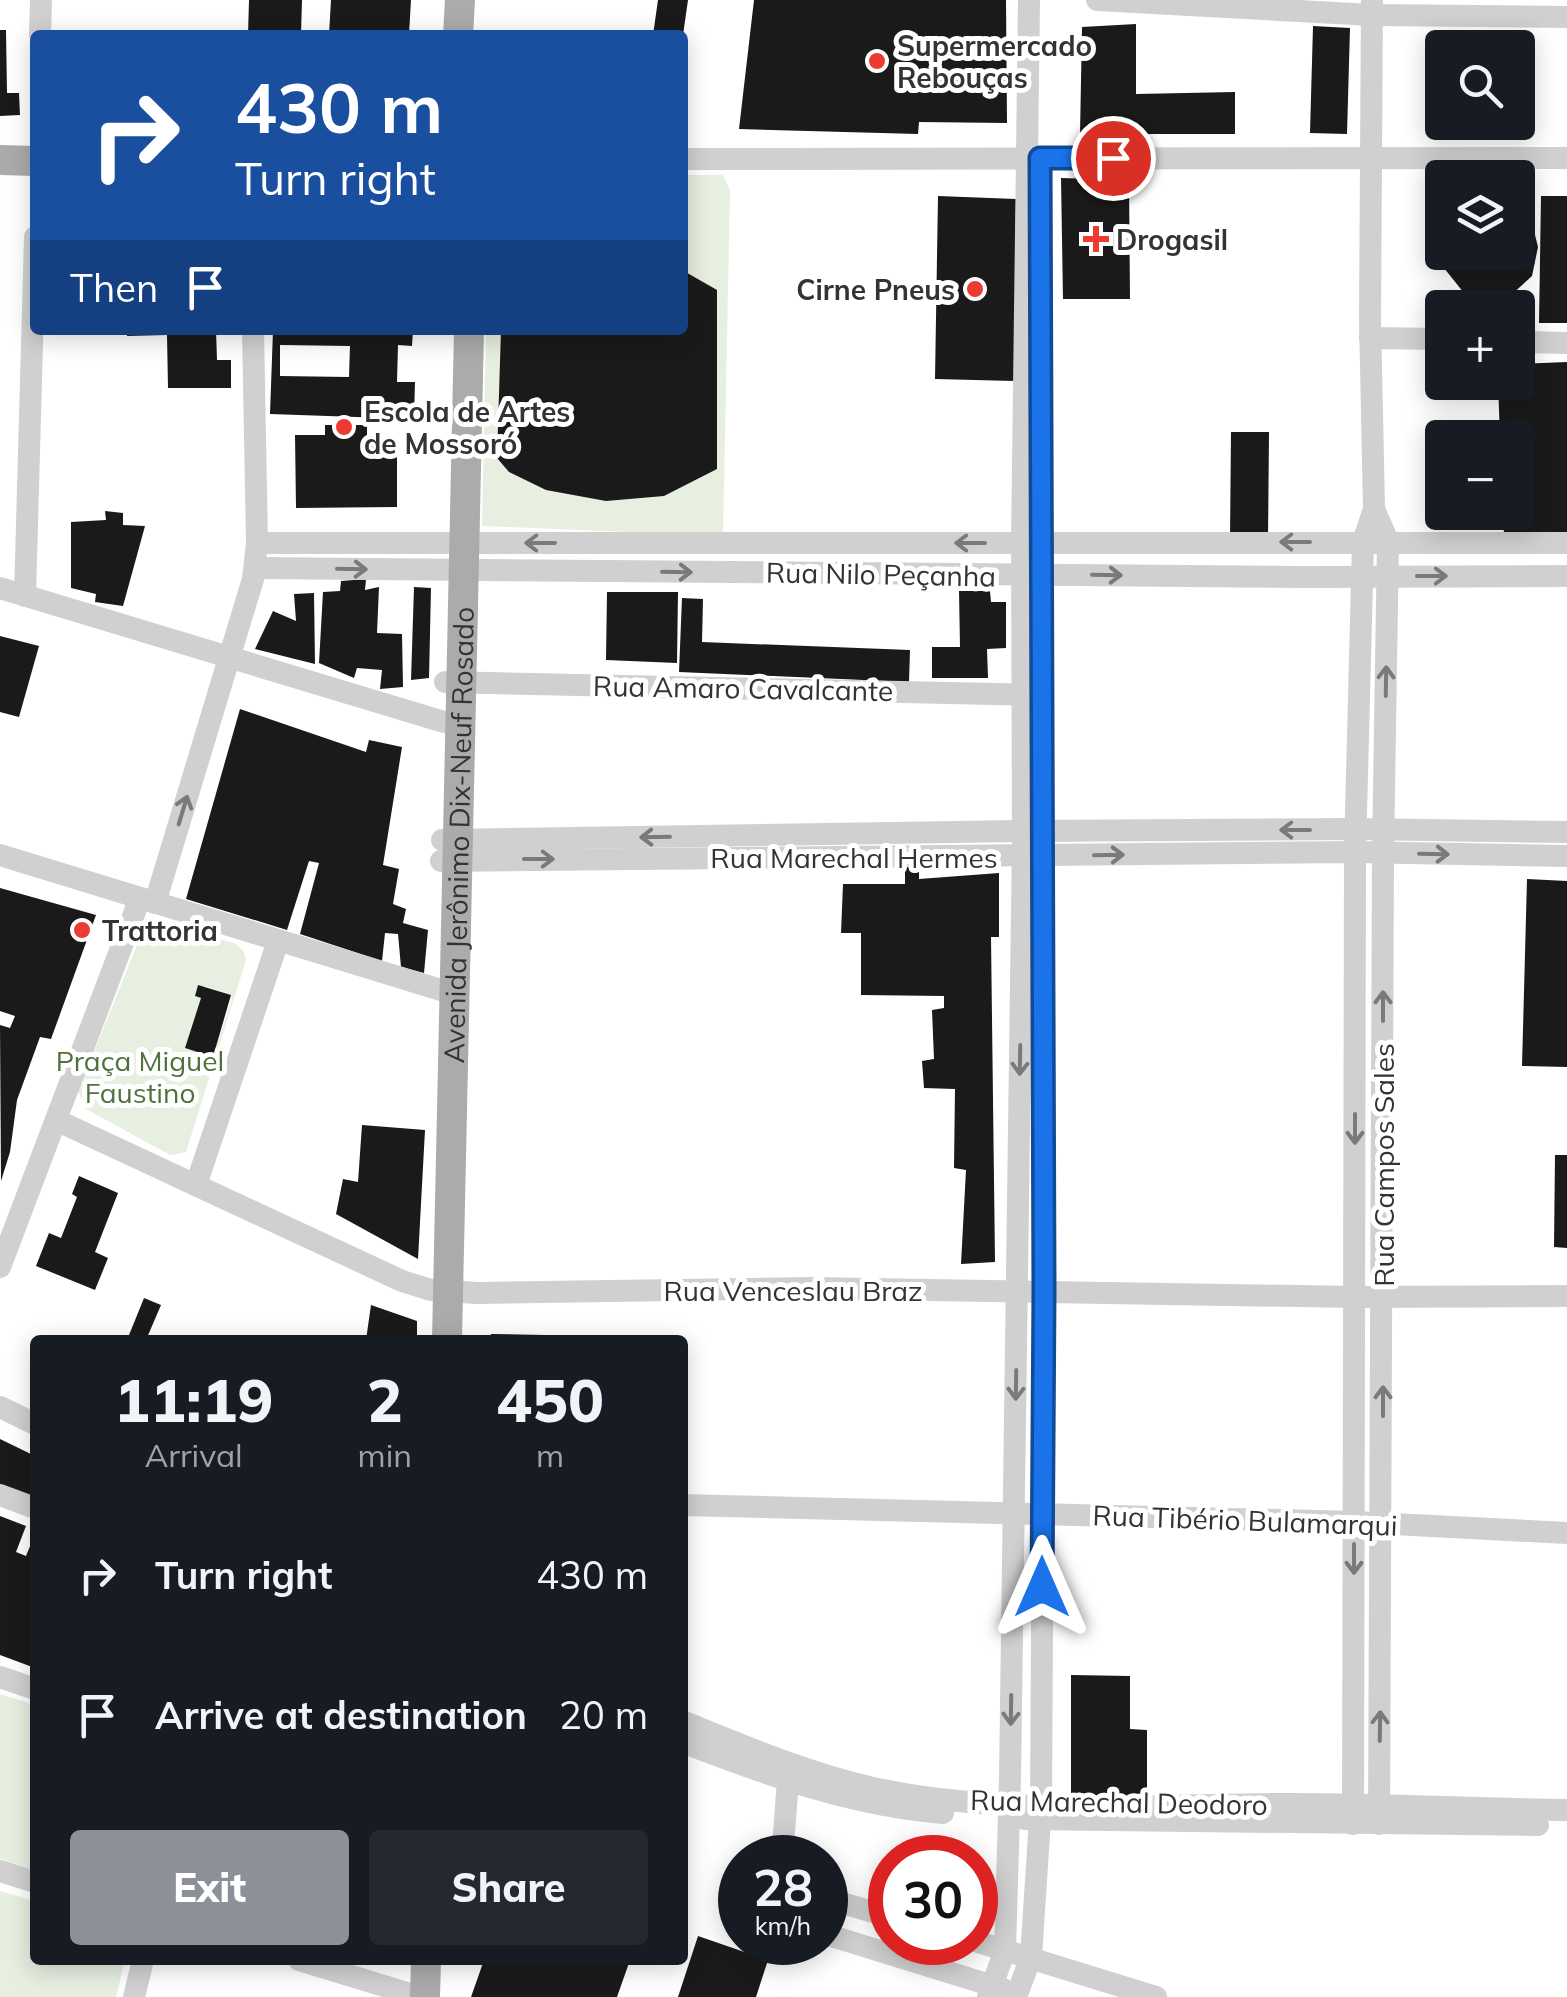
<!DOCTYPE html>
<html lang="en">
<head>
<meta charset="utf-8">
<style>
  :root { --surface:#171b24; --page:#242831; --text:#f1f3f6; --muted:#9ea1a6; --accent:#8c9099 }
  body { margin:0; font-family:Mulish,sans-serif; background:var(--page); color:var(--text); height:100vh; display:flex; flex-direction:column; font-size:38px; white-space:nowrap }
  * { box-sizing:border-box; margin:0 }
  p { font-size:32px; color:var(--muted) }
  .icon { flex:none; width:55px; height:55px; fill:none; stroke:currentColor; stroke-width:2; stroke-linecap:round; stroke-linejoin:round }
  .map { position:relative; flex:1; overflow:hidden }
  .details { position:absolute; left:30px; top:1335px; width:658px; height:630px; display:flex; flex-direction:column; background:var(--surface); border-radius:10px; box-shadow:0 5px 25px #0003 }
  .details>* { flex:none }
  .banner { position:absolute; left:30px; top:30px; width:658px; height:305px; border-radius:10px; box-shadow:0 5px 25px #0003; background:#1a4fa0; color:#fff; overflow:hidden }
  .buttons { position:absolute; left:1425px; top:30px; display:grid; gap:20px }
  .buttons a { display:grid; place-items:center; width:110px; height:110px; border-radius:10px; background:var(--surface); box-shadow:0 5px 25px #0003; font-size:50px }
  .speed { position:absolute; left:718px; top:1835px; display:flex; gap:20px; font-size:50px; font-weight:700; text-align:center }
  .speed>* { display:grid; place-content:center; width:130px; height:130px; border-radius:50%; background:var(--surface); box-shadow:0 5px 25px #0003; line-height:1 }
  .speed small { font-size:25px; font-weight:400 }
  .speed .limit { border:15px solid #d22; background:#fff; color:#111 }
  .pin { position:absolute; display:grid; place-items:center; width:85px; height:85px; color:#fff; margin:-42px; border:5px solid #fff; border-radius:50%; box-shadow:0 2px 10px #0007 }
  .me { position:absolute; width:110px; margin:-55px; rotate:0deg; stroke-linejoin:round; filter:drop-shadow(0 0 8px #0008) }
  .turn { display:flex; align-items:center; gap:35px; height:210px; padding:0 40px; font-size:45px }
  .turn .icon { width:130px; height:130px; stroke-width:2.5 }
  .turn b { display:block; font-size:70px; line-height:85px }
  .then { display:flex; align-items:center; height:95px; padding:0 40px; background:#0003; gap:20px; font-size:38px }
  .eta { display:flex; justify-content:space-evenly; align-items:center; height:170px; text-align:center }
  .eta b { font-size:60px; font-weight:800; line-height:70px }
  .primary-button { display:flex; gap:20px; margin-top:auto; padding:20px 40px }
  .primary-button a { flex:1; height:115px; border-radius:10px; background:var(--accent); color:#fff; font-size:40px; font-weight:800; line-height:115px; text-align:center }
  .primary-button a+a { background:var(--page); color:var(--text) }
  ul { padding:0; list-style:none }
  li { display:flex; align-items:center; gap:30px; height:140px; padding:0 40px }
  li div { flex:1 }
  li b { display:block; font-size:38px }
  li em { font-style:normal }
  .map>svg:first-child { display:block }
  .green { fill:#e7efe1; fill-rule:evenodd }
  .building { fill:#1a1a1a; fill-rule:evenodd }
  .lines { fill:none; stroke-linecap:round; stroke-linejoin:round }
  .minor { stroke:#d0d0d0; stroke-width:22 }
  .major { stroke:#ababab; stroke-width:30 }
  .oneway { stroke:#7a7a7a }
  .route-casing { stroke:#114b97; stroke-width:25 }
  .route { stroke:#1a73e8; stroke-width:18 }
  .poi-dot { fill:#ed3a32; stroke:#fff; stroke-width:4 }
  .labels { text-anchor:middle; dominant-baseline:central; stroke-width:10; stroke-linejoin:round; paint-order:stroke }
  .poi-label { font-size:28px; font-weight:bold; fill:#333; stroke:#fff; text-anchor:start }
  .street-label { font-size:28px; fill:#333; stroke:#fff }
  .park-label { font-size:28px; fill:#4f723d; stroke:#fff }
</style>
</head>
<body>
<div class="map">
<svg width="1567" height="1997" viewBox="0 0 1567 1997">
  <rect width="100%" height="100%" fill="#fff"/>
  <g class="green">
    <path d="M683 175H723L730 191 723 536 482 526 486 330H682Z"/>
    <path d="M159 924 234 943 243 950 246 960 186 1152 170 1155 86 1109 78 1091 142 933ZM205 986 231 995 232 999 213 1057 185 1047Z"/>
    <path d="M0 1694 35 1705V1870L0 1859Z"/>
    <path d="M0 1891 35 1901V1960H125L116 1997H0Z"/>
  </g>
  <g class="building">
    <path d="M249 0H302L301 35H248Z"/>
    <path d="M331 0H411L409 35H329Z"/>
    <path d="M658 0H688L683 35H653Z"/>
    <path d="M754 0H1006L1007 123 919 122 918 134 739 129Z"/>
    <path d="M1136 24V94L1235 92V134H1080L1082 27Z"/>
    <path d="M1313 26 1350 28 1347 134 1310 133Z"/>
    <path d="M0 30H6L7 93H19L20 115 0 116Z"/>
    <path d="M1061 178 1129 180 1130 299H1063Z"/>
    <path d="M938 196 1016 199 1014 381 935 379Z"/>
    <path d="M1541 196H1567V323H1539Z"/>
    <path d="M1518 212 1534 231 1538 247 1532 276 1509 297 1494 300 1464 293 1444 268 1441 252H1518Z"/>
    <path d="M682 270 717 290V469L664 496 606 501 546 490 509 472 497 458 501 330H682Z"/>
    <path d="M127 330H216L217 360H231V388H168L167 335 127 336Z"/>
    <path d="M273 330H413L412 346 398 345 397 382H415L414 419 270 414ZM280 345 350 346 349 377 280 376Z"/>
    <path d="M1567 362V534L1504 536 1503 512H1518V438H1500L1498 382H1518V364Z"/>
    <path d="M325 425H367V439H397V507L296 508 295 435H325Z"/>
    <path d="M1231 432H1269L1268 539H1230Z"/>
    <path d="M105 511 123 513V525L145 526 123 606 95 602 96 594 71 588V522L106 520Z"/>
    <path d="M366 579 365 590 379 587 377 633 402 634 403 687 380 689 382 670 357 668 354 678 319 663 323 592 340 591 341 581Z"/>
    <path d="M414 587 431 588 429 678 411 680Z"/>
    <path d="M959 591H990L991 602H1006V648L987 649 988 678H932V647H960Z"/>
    <path d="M607 592H678L677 663 606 660Z"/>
    <path d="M314 593 315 664 255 649 273 611 296 621 294 594Z"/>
    <path d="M682 598 703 599 702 642 910 650 909 682 679 672Z"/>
    <path d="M0 636 39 646 19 717 0 712Z"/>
    <path d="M240 709 366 752 369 740 402 747 383 865 399 869 393 904 406 909 403 923 428 930 424 973 401 967 398 934 385 933 382 961 300 934 319 863 309 861 287 930 186 899Z"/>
    <path d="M919 863V879L999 873V937H991L995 1262 961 1264 966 1170 954 1168 955 1089 924 1088 922 1061 934 1059 932 1010 944 1008V996L861 995V933H841L843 884H905V865Z"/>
    <path d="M1527 879 1567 881V1067L1522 1066Z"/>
    <path d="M0 888 96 915 51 1039 40 1037 17 1100 10 1152 1 1181 0 1025 10 1028 15 1016 0 1011Z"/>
    <path d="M198 985 231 995 213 1057 185 1048 201 998 195 996Z"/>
    <path d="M362 1125 425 1130 418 1259 336 1214 343 1179 358 1182Z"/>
    <path d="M1555 1155H1567V1248L1554 1247Z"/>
    <path d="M79 1176 118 1193 95 1252 108 1258 95 1290 36 1266 49 1233 61 1238 77 1197 72 1194Z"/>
    <path d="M144 1298 161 1305 146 1340H127Z"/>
    <path d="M371 1305 417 1321V1340H366Z"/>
    <path d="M491 1334 545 1335V1340H490Z"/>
    <path d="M0 1439 35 1456V1502L0 1488Z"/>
    <path d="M0 1516 26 1526 16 1552 26 1556 35 1534V1668L0 1655Z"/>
    <path d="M1071 1675 1130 1676V1729L1147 1730V1798L1071 1797Z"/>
    <path d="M698 1936 768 1960 756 1997H678Z"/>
    <path d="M484 1960H630L617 1997H471Z"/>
  </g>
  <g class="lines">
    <g class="minor">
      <path d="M1097 0 1372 15 1567 17"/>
      <path d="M40 35 41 0"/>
      <path d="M682 159 1567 158"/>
      <path d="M1370 338 1442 339"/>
      <path d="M1518 342 1567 343"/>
      <path d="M1374 509 1388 541 1383 853 1379 1824"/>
      <path d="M257 543H1567"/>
      <path d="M255 568 1307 577 1567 576"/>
      <path d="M0 588 444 722 459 723"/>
      <path d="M25 596 35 237"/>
      <path d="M445 682 1036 695"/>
      <path d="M442 840 1023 831 1356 829 1567 832"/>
      <path d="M0 855 454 994"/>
      <path d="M441 861 1355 852 1567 856"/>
      <path d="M155 903 253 579 257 543 253 330"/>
      <path d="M56 1120 402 1281 431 1290 477 1293 811 1288 1355 1297 1567 1296"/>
      <path d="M196 1185 278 941"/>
      <path d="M0 1267 140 898"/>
      <path d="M0 1407 35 1424"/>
      <path d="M0 1495 35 1508"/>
      <path d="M682 1505 1355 1522 1567 1533"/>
      <path d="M0 1677 35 1689"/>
      <path d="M682 1721C744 1746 804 1772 869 1787 996 1816 1147 1805 1278 1804 1375 1803 1471 1809 1567 1810"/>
      <path d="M682 1742C767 1775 853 1806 943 1813"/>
      <path d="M1025 1819 1538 1825"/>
      <path d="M1353 1824 1355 852 1363 542 1374 509 1370 320 1372 0"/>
      <path d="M782 1858 789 1767"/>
      <path d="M0 1871 35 1882"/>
      <path d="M825 1898 890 1917"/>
      <path d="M825 1934 1003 1989"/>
      <path d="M975 1941 1156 1997"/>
      <path d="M299 1960 420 1997"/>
      <path d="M134 1997 143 1960"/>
      <path d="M988 1997 1005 1950 1010 1779 1023 840 1022 543 1029 0"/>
      <path d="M1016 1997 1031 1957 1041 1804 1044 1290 1040 374"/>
    </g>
    <g class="major">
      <path d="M458 35 460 0"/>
      <path d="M0 160 35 161"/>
      <path id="s1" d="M447 1340 469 330"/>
      <path d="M425 1997 426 1960"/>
    </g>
  </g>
  <defs><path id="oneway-shaft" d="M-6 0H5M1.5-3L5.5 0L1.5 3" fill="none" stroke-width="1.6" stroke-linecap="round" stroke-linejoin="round" transform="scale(2.5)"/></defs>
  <g class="oneway">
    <use href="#oneway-shaft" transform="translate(1295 542) rotate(180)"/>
    <use href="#oneway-shaft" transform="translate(540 543) rotate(180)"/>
    <use href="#oneway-shaft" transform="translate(970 543) rotate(180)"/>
    <use href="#oneway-shaft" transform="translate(352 569) rotate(1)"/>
    <use href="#oneway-shaft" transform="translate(677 572) rotate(1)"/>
    <use href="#oneway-shaft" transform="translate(1107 575) rotate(1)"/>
    <use href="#oneway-shaft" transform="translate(1432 576)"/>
    <use href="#oneway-shaft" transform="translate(1386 681) rotate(-89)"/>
    <use href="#oneway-shaft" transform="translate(183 810) rotate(-73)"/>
    <use href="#oneway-shaft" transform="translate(1295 830) rotate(180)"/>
    <use href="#oneway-shaft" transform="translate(655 837) rotate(179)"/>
    <use href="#oneway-shaft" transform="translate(1434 854) rotate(1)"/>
    <use href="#oneway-shaft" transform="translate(1109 855) rotate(-1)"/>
    <use href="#oneway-shaft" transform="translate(539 859)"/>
    <use href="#oneway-shaft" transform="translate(1383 1006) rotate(-90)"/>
    <use href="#oneway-shaft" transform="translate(1020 1060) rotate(91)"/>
    <use href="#oneway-shaft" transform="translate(1355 1129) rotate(90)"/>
    <use href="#oneway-shaft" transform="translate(1016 1385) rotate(91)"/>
    <use href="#oneway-shaft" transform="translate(1383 1401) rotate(-90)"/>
    <use href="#oneway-shaft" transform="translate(1354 1559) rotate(90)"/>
    <use href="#oneway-shaft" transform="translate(1011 1710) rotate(91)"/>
    <use href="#oneway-shaft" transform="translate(1380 1726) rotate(-89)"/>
  </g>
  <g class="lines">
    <g class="route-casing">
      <path id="route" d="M1042 1587 1044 1290 1040 158H1113"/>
    </g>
    <use href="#route" class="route"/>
  </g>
  <g class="poi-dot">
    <circle cx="877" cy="61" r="10"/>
    <path d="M1091 224h10v10h10v10h-10v10h-10v-10h-10v-10h10z"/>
    <circle cx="975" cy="289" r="10"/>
    <circle cx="344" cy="427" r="10"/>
    <circle cx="82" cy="930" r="10"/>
  </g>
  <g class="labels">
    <g class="poi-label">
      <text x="897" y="45">Supermercado<tspan x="897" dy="32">Rebouças</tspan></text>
      <text x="1116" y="239">Drogasil</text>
      <text x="955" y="289" text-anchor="end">Cirne Pneus</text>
      <text x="364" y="411">Escola de Artes<tspan x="364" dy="32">de Mossoró</tspan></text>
      <text x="102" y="930">Trattoria</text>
    </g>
    <g class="street-label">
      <text transform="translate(881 574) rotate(1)">Rua Nilo Peçanha</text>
      <text transform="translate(743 688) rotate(1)">Rua Amaro Cavalcante</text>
      <text stroke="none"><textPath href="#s1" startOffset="505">Avenida Jerônimo Dix-Neuf Rosado</textPath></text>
      <text x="854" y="857">Rua Marechal Hermes</text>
      <text transform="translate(1383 1165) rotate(-90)">Rua Campos Sales</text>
      <text x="793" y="1290">Rua Venceslau Braz</text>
      <text transform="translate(1245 1520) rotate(2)">Rua Tibério Bulamarqui</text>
      <text transform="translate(1119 1802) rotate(1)">Rua Marechal Deodoro</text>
    </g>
    <g class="park-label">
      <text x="140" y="1060">Praça Miguel<tspan x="140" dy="32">Faustino</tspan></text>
    </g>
  </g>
</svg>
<div class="buttons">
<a><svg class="icon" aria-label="search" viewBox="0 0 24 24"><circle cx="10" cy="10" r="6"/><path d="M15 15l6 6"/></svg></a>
<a><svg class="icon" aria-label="layers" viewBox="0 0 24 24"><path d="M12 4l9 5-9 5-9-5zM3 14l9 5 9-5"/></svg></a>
<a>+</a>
<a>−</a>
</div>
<div class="speed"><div>28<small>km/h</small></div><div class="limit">30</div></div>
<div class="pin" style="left:1113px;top:158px;background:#d93025"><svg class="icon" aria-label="arrive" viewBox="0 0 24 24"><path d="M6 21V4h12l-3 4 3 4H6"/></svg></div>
<svg class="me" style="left:1042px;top:1587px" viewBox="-20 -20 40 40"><path d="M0-17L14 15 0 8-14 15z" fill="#1a73e8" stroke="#fff" stroke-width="4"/></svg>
<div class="banner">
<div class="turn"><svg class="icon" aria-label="right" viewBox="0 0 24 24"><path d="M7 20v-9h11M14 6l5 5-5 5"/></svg><div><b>430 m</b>Turn right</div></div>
<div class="then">Then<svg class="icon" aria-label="arrive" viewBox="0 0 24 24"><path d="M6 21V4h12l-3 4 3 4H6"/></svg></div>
</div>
<section class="details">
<div class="eta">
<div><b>11:19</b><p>Arrival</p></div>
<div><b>2</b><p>min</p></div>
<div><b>450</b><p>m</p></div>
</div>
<ul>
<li><svg class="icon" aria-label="right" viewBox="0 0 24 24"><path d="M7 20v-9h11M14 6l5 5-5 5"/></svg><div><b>Turn right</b></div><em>430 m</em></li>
<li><svg class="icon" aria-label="arrive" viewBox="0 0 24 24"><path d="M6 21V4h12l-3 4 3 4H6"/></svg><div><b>Arrive at destination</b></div><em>20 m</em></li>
</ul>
<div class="primary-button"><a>Exit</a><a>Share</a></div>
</section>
</div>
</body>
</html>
